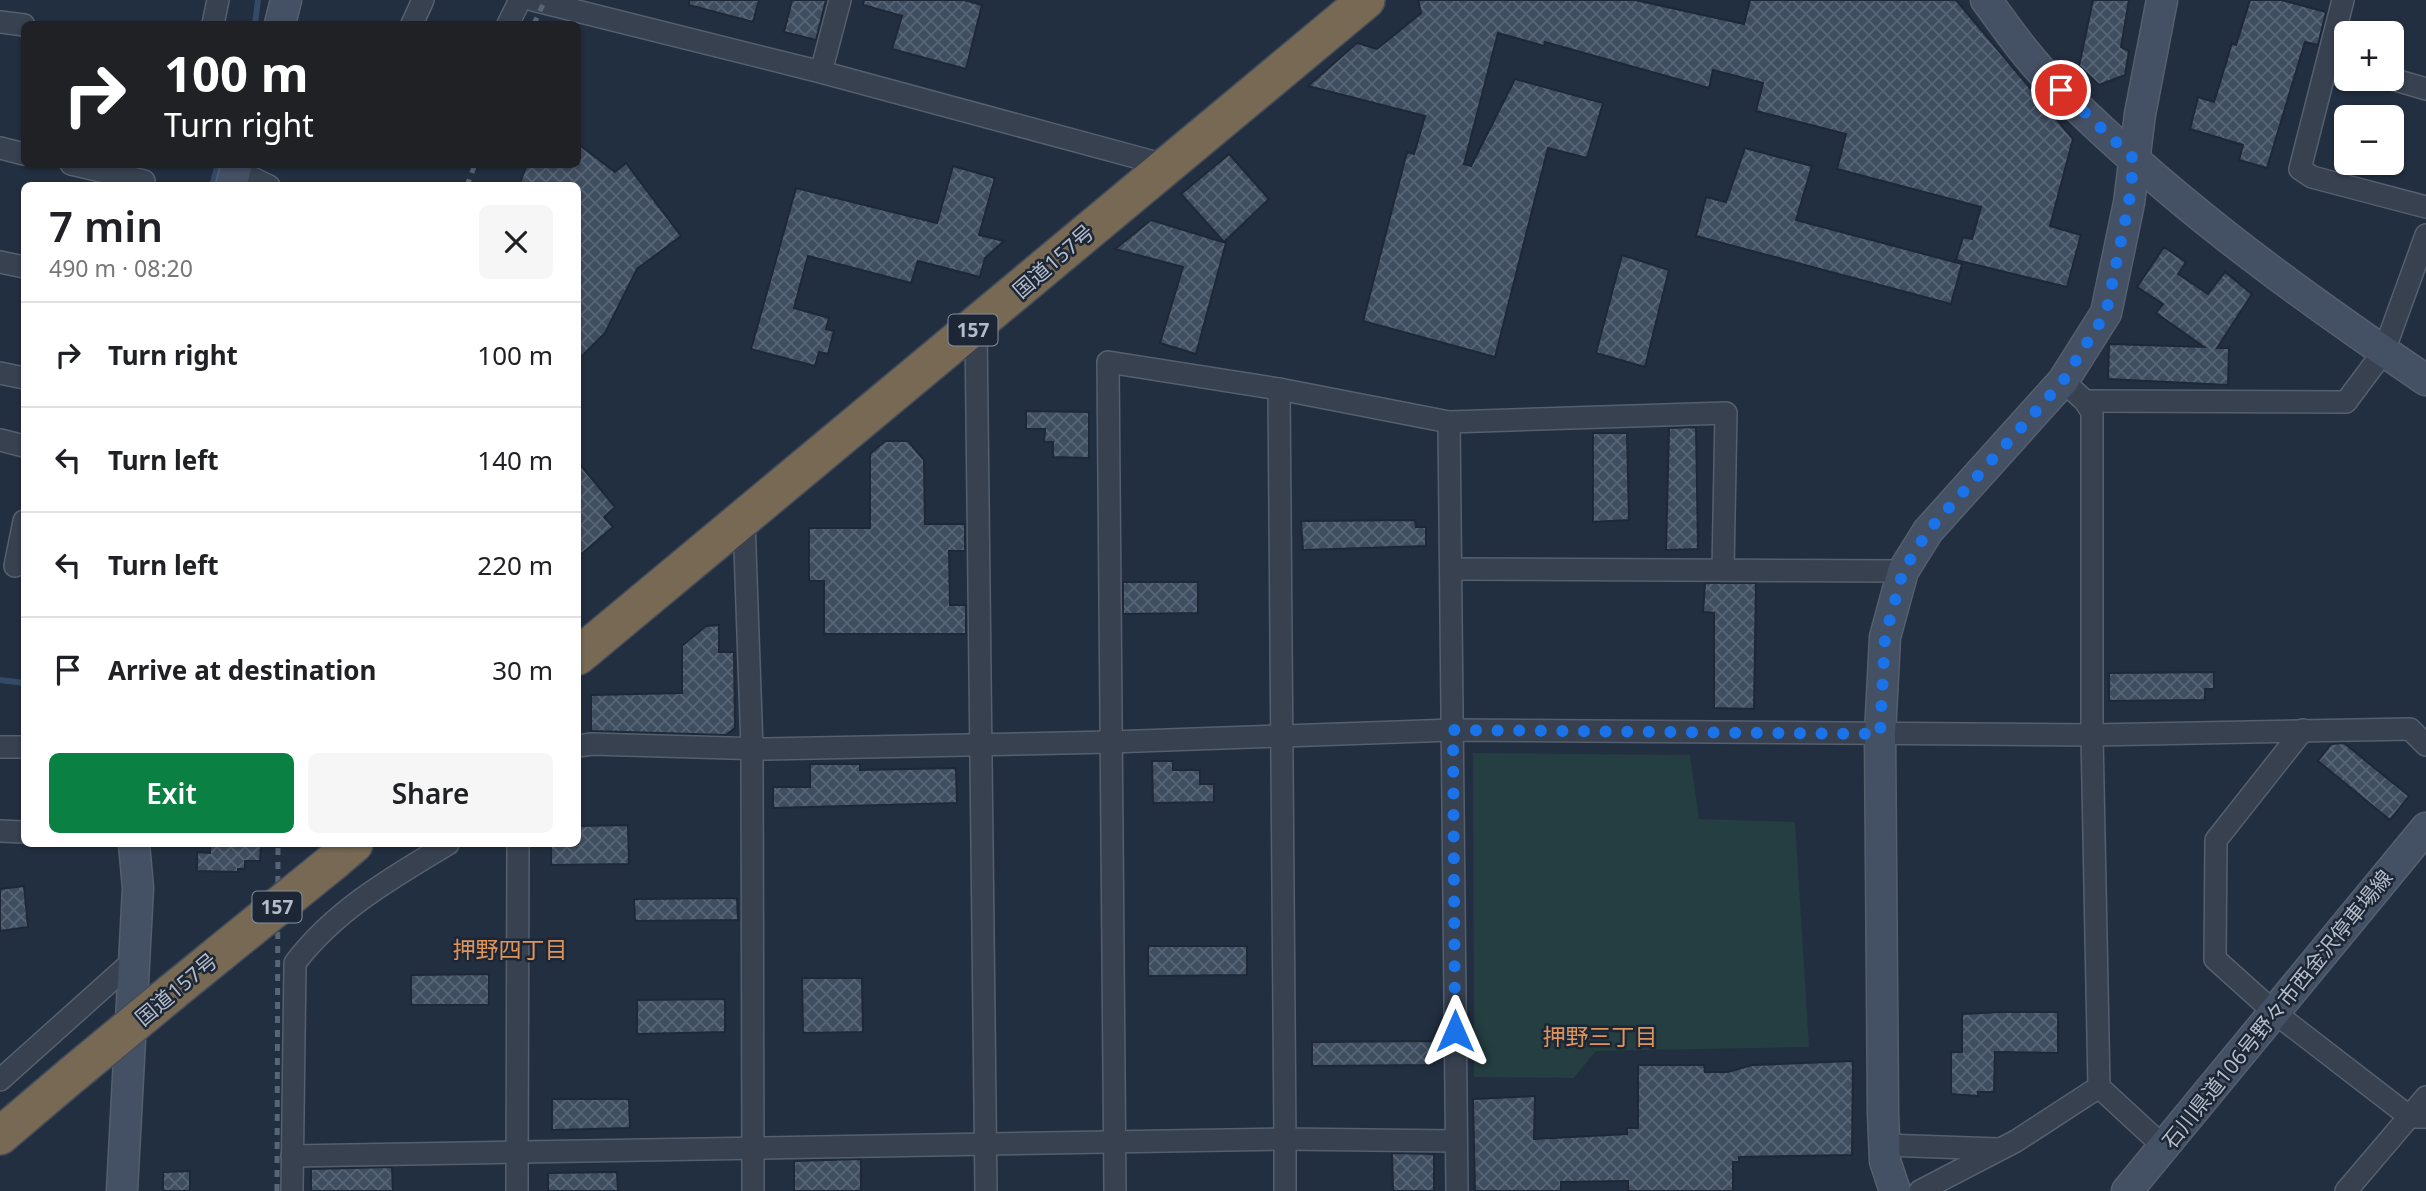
<!DOCTYPE html>
<html lang="en">
<head>
<meta charset="utf-8">
<style>
  :root { --surface:#fff; --page:#f6f6f6; --text:#202124; --muted:#757577; --line:#e0e0e0; --accent:#0b8043 }
  body { margin:0; font-family:"Noto Sans","Noto Sans JP",sans-serif; background:var(--page); color:var(--text); height:100vh; display:flex; flex-direction:column; font-size:26px; white-space:nowrap }
  * { box-sizing:border-box; margin:0 }
  p { font-size:23px; color:var(--muted) }
  .icon { flex:none; width:38px; height:38px; fill:none; stroke:currentColor; stroke-width:2; stroke-linecap:round; stroke-linejoin:round }
  .map { position:relative; flex:1; overflow:hidden }
  .drawer { position:absolute; left:21px; top:182px; width:560px; height:665px; display:flex; flex-direction:column; background:var(--surface); border-radius:10px; box-shadow:0 2px 5px #0004 }
  .drawer>* { flex:none }
  .top-card { position:absolute; left:21px; top:21px; width:560px; height:147px; border-radius:10px; box-shadow:0 2px 5px #0004; background:#202124; color:#fff; overflow:hidden }
  .fabs { position:absolute; left:2334px; top:21px; display:grid; gap:14px }
  .fabs a { display:grid; place-items:center; width:70px; height:70px; border-radius:10px; background:var(--surface); box-shadow:0 2px 5px #0004; font-size:35px }
  .pin { position:absolute; display:grid; place-items:center; width:60px; height:60px; color:#fff; margin:-30px; border:4px solid #fff; border-radius:50%; box-shadow:0 2px 7px #0007 }
  .me { position:absolute; width:77px; margin:-38px; rotate:0deg; stroke-linejoin:round; filter:drop-shadow(0 0 5px #0008) }
  .turn { display:flex; align-items:center; gap:24px; height:147px; padding:0 28px; font-size:32px }
  .turn .icon { width:91px; height:91px; stroke-width:2.5 }
  .turn b { display:block; font-size:49px; line-height:60px }
  .round { display:grid; place-items:center; flex:none; width:74px; height:74px; border-radius:10px; background:var(--page) }
  .head { display:flex; align-items:center; justify-content:space-between; height:119px; padding:0 28px }
  h1 { font-size:42px; font-weight:600; line-height:52px }
  .action { display:flex; gap:14px; margin-top:auto; padding:14px 28px }
  .action a { flex:1; height:80px; border-radius:10px; background:var(--accent); color:#fff; font-size:28px; font-weight:600; line-height:80px; text-align:center }
  .action a+a { background:var(--page); color:var(--text) }
  ul { padding:0; list-style:none }
  li { display:flex; align-items:center; gap:21px; height:105px; padding:0 28px; border-top:2px solid var(--line) }
  li div { flex:1 }
  li b { display:block; font-size:26px }
  li em { font-style:normal }
  .map>svg:first-child { display:block }
  .green { fill:#243e41 }
  .lines { fill:none; stroke-linecap:round; stroke-linejoin:round }
  .stream { stroke:#344a69; stroke-width:6 }
  .building { fill:url(#building-cross-hatch); stroke:#1e2837; stroke-width:2 }
  .street-casing { stroke:#555f6e; stroke-width:24 }
  .secondary-casing { stroke:#555f6e; stroke-width:33 }
  .highway-casing { stroke:#424c5b; stroke-width:40 }
  .street { stroke:#374150; stroke-width:21 }
  .secondary { stroke:#445063; stroke-width:30 }
  .highway { stroke:#776953; stroke-width:37 }
  .rail { stroke:#586577; stroke-width:5; stroke-dasharray:7 7; stroke-linecap:butt }
  .highway-bridge-casing { stroke:#424c5b; stroke-width:40; stroke-linecap:butt }
  .highway-bridge { stroke:#776953; stroke-width:37 }
  .route { stroke:#1a73e8; stroke-width:12; stroke-dasharray:0 21.6 }
  .labels { text-anchor:middle; dominant-baseline:central; stroke-width:5; stroke-linejoin:round; paint-order:stroke }
  .shield { fill:#1c2635; stroke:#868f9e; stroke-width:2 }
  .shield-label { font-size:19px; font-weight:bold; fill:#b3bccb }
  .street-label { font-size:21px; fill:#b3bccb; stroke:#1c2635 }
  .neighbourhood-label { font-size:23px; fill:#de945b; stroke:#1c2635 }
</style>
</head>
<body>
<div class="map">
<svg width="2426" height="1191" viewBox="0 0 2426 1191">
  <defs>
    <pattern id="building-cross-hatch" width="8" height="8" patternUnits="userSpaceOnUse" patternTransform="scale(1.75)"><rect width="8" height="8" fill="#3e4d60"/><path d="M0 0l8 8M0 8l8-8" fill="none" stroke="#586575"/></pattern>
  </defs>
  <rect width="100%" height="100%" fill="#222f40"/>
  <path class="green" d="M1473 753 1690 755 1699 819 1795 822 1809 1047 1596 1051 1574 1078 1474 1077Z"/>
  <g class="lines">
    <g class="stream">
      <path d="M255 24 258 0"/>
      <path d="M212 186 218 164"/>
      <path d="M0 680 24 683"/>
    </g>
  </g>
  <g class="building">
    <path d="M689 0H759L753 22 689 5Z"/>
    <path d="M792 0H826L816 40 784 32Z"/>
    <path d="M864 0H964L982 5 966 69 892 49 902 16 863 5Z"/>
    <path d="M1418 0H1635L1744 24 1750 0H1956L2073 139 2050 226 2081 235 2067 287 1956 260 1963 237 1972 239 1981 207 1837 169 1846 134 1756 111 1763 83 1713 70 1709 88 1545 42 1544 46 1498 33 1464 164 1471 166 1515 79 1603 103 1587 158 1548 148 1495 357 1363 321 1407 152 1414 154 1425 116 1308 86 1357 43 1377 49 1421 13Z"/>
    <path d="M2093 0H2129L2121 47 2129 51 2125 75 2099 85 2079 66Z"/>
    <path d="M2250 0H2281L2326 12 2318 45 2305 42 2267 168 2239 160 2243 145 2190 129 2198 97 2214 102 2232 43 2236 45Z"/>
    <path d="M578 144 615 172 626 163 681 236 637 269 605 333 578 360V186H519L527 164H578Z"/>
    <path d="M1745 148 1812 166 1796 220 1962 264 1951 304 1696 236 1706 197 1726 202Z"/>
    <path d="M1229 154 1269 199 1224 242 1181 194Z"/>
    <path d="M953 166 995 178 979 235 1004 241 985 258 980 277 918 261 911 283 808 256 794 308 829 318 826 329 834 331 828 354 819 352 815 366 751 349 796 188 937 223Z"/>
    <path d="M1151 220 1226 243 1196 354 1160 343 1183 267 1115 249Z"/>
    <path d="M2164 247 2186 262 2178 274 2208 294 2225 272 2252 294 2217 348H2229L2228 385 2108 379 2109 344 2204 347 2156 313 2163 304 2137 287Z"/>
    <path d="M1622 255 1669 270 1645 367 1596 353Z"/>
    <path d="M1026 411 1089 412V458L1053 457V442H1044L1045 429H1026Z"/>
    <path d="M1696 427 1698 549 1666 550 1669 428Z"/>
    <path d="M1593 433H1627L1629 520 1593 522Z"/>
    <path d="M885 441H908L924 460 925 524H965V551H949L950 605H966V634H824V581H809V528H870V454Z"/>
    <path d="M578 462 615 507 604 517 613 527 578 557Z"/>
    <path d="M1415 520 1416 527H1426V546L1303 550 1301 521Z"/>
    <path d="M1123 582H1198V613L1123 614Z"/>
    <path d="M1705 583H1756L1754 709 1714 708V613L1703 612Z"/>
    <path d="M719 625V652H734L735 728 726 735 591 731V695L682 693V646L706 626Z"/>
    <path d="M2214 672V689H2205V700L2109 701V673Z"/>
    <path d="M2344 743 2409 796 2390 820 2318 761 2331 744Z"/>
    <path d="M1152 761H1173V770H1200V784H1214V802L1153 803Z"/>
    <path d="M810 764H860V770L956 768 957 803 773 808V787H810Z"/>
    <path d="M628 825 629 864 551 865V844H578V826Z"/>
    <path d="M210 844H261L260 861H245V869H238V872L197 871V852L210 853Z"/>
    <path d="M24 886 28 927 0 931V889Z"/>
    <path d="M737 898 738 920 635 921 634 899Z"/>
    <path d="M1148 946H1247V975L1148 976Z"/>
    <path d="M489 974V1005H411V975Z"/>
    <path d="M802 978H862L863 1032 803 1033Z"/>
    <path d="M725 999V1032L637 1034V1000Z"/>
    <path d="M2002 1012H2058V1053L1995 1052 1994 1092H1978V1096L1951 1094V1052H1962V1014Z"/>
    <path d="M1434 1041V1065L1312 1066V1042Z"/>
    <path d="M1853 1061 1852 1155 1739 1157V1162H1733V1191H1628V1181L1561 1182V1191H1475L1473 1099 1535 1096 1534 1139 1627 1134V1128H1638V1065H1704L1705 1072H1728L1752 1065Z"/>
    <path d="M552 1099H629L630 1128 552 1130Z"/>
    <path d="M1392 1153 1434 1154V1191H1393Z"/>
    <path d="M861 1159V1191H794V1161Z"/>
    <path d="M392 1167 393 1191H311V1169Z"/>
    <path d="M190 1171V1191H163V1172Z"/>
    <path d="M617 1172 618 1191H548V1173Z"/>
  </g>
  <g class="lines">
    <g class="street-casing">
      <g id="street">
        <path d="M533 0 821 72 1165 165"/>
        <path d="M2343 0 2300 169 2312 177 2426 207"/>
        <path d="M0 22 24 25"/>
        <path d="M213 24 218 0"/>
        <path d="M412 24 423 0"/>
        <path d="M508 24 520 0"/>
        <path d="M821 72 840 0"/>
        <path d="M2392 79 2426 89"/>
        <path d="M0 148 24 154"/>
        <path d="M71 164 144 181 143 186"/>
        <path d="M236 170 269 186"/>
        <path d="M0 262 24 267"/>
        <path d="M976 328 986 1191"/>
        <path d="M0 373 24 378"/>
        <path d="M2063 381 2085 401 2092 412V735L2099 1087 2164 1147"/>
        <path d="M1279 389 1285 1139 1456 1141"/>
        <path d="M2085 401 2346 402 2384 351 2426 235"/>
        <path d="M1449 422 1726 413 1723 569"/>
        <path d="M0 440 24 446"/>
        <path d="M744 520 752 749 753 1191"/>
        <path d="M15 566 24 521"/>
        <path d="M1451 569 1903 571"/>
        <path d="M2303 730 2216 840 2215 959 2275 1013 2410 1117H2426"/>
        <path d="M578 746 592 744 765 749 1111 742 1453 730 2092 735 2410 729 2426 745"/>
        <path d="M0 747H24"/>
        <path d="M0 831 24 832"/>
        <path d="M0 1080 134 960"/>
        <path d="M1884 1145 1998 1149"/>
        <path d="M292 1156 1285 1139V1191"/>
        <path d="M292 1191 295 963C335 910 393 877 448 844"/>
        <path d="M517 1191 518 844"/>
        <path d="M1115 1191 1108 362 1279 389 1449 422 1457 1191"/>
        <path d="M1920 1191 2016 1141 2099 1087"/>
        <path d="M2346 1191 2426 1097"/>
      </g>
    </g>
    <g class="secondary-casing">
      <g id="secondary">
        <path d="M1986 0C2005 25 2023 53 2045 75 2159 192 2291 289 2426 380"/>
        <path d="M280 24 286 0"/>
        <path d="M231 186 237 164"/>
        <path d="M122 1191 138 888 134 844"/>
        <path d="M1895 1191 1885 1161 1883 1114 1880 734 1885 637 1903 571 1928 531 2063 381 2106 313 2129 203 2140 114 2162 0"/>
        <path d="M2127 1191 2426 828"/>
      </g>
    </g>
    <g class="highway-casing">
      <g id="highway">
        <path d="M578 656 1366 0"/>
        <path d="M334 861 354 844"/>
        <path d="M171 993 219 954"/>
        <path d="M0 1136 73 1074"/>
      </g>
    </g>
    <use href="#street" class="street"/>
    <use href="#secondary" class="secondary"/>
    <use href="#highway" class="highway"/>
    <g class="rail">
      <path d="M534 24 545 0"/>
      <path d="M467 186 475 164"/>
      <path d="M277 1191 278 844"/>
    </g>
    <g class="highway-bridge-casing">
      <g id="highway-bridge">
        <path d="M219 954 334 861"/>
        <path d="M73 1074 171 993"/>
      </g>
    </g>
    <use href="#highway-bridge" class="highway-bridge"/>
  </g>
  <g class="lines">
    <path class="route" d="M1455 1031 1453 730 1880 734 1885 637 1903 571 1928 531 2063 381 2106 313 2129 202 2134 159 2061 90"/>
  </g>
  <g class="labels">
    <g class="shield">
      <rect x="948.5" y="314.5" width="49" height="31" rx="5"/>
      <rect x="252.5" y="891.5" width="49" height="31" rx="5"/>
    </g>
    <g class="shield-label">
      <text x="973" y="330">157</text>
      <text x="277" y="907">157</text>
    </g>
    <g class="street-label">
      <text transform="translate(1053 261) rotate(-41)">国道157号</text>
      <text transform="translate(176 989) rotate(-40)">国道157号</text>
      <text transform="translate(2277 1009) rotate(-51)">石川県道106号野々市西金沢停車場線</text>
    </g>
    <g class="neighbourhood-label">
      <text x="510" y="949">押野四丁目</text>
      <text x="1600" y="1036">押野三丁目</text>
    </g>
  </g>
</svg>
<div class="fabs">
<a>+</a>
<a>−</a>
</div>
<div class="pin" style="left:2061px;top:90px;background:#d93025"><svg class="icon" aria-label="arrive" viewBox="0 0 24 24"><path d="M6 21V4h12l-3 4 3 4H6"/></svg></div>
<svg class="me" style="left:1455px;top:1031px" viewBox="-20 -20 40 40"><path d="M0-17L14 15 0 8-14 15z" fill="#1a73e8" stroke="#fff" stroke-width="4"/></svg>
<div class="top-card">
<div class="turn"><svg class="icon" aria-label="right" viewBox="0 0 24 24"><path d="M7 20v-9h11M14 6l5 5-5 5"/></svg><div><b>100 m</b>Turn right</div></div>
</div>
<section class="drawer">
<div class="head"><div><h1>7 min</h1><p>490 m · 08:20</p></div><a class="round"><svg class="icon" aria-label="close" viewBox="0 0 24 24"><path d="M6 6l12 12M18 6L6 18"/></svg></a></div>
<ul>
<li><svg class="icon" aria-label="right" viewBox="0 0 24 24"><path d="M7 20v-9h11M14 6l5 5-5 5"/></svg><div><b>Turn right</b></div><em>100 m</em></li>
<li><svg class="icon" aria-label="left" viewBox="0 0 24 24"><path d="M17 20v-9H6M10 6l-5 5 5 5"/></svg><div><b>Turn left</b></div><em>140 m</em></li>
<li><svg class="icon" aria-label="left" viewBox="0 0 24 24"><path d="M17 20v-9H6M10 6l-5 5 5 5"/></svg><div><b>Turn left</b></div><em>220 m</em></li>
<li><svg class="icon" aria-label="arrive" viewBox="0 0 24 24"><path d="M6 21V4h12l-3 4 3 4H6"/></svg><div><b>Arrive at destination</b></div><em>30 m</em></li>
</ul>
<div class="action"><a>Exit</a><a>Share</a></div>
</section>
</div>
</body>
</html>
